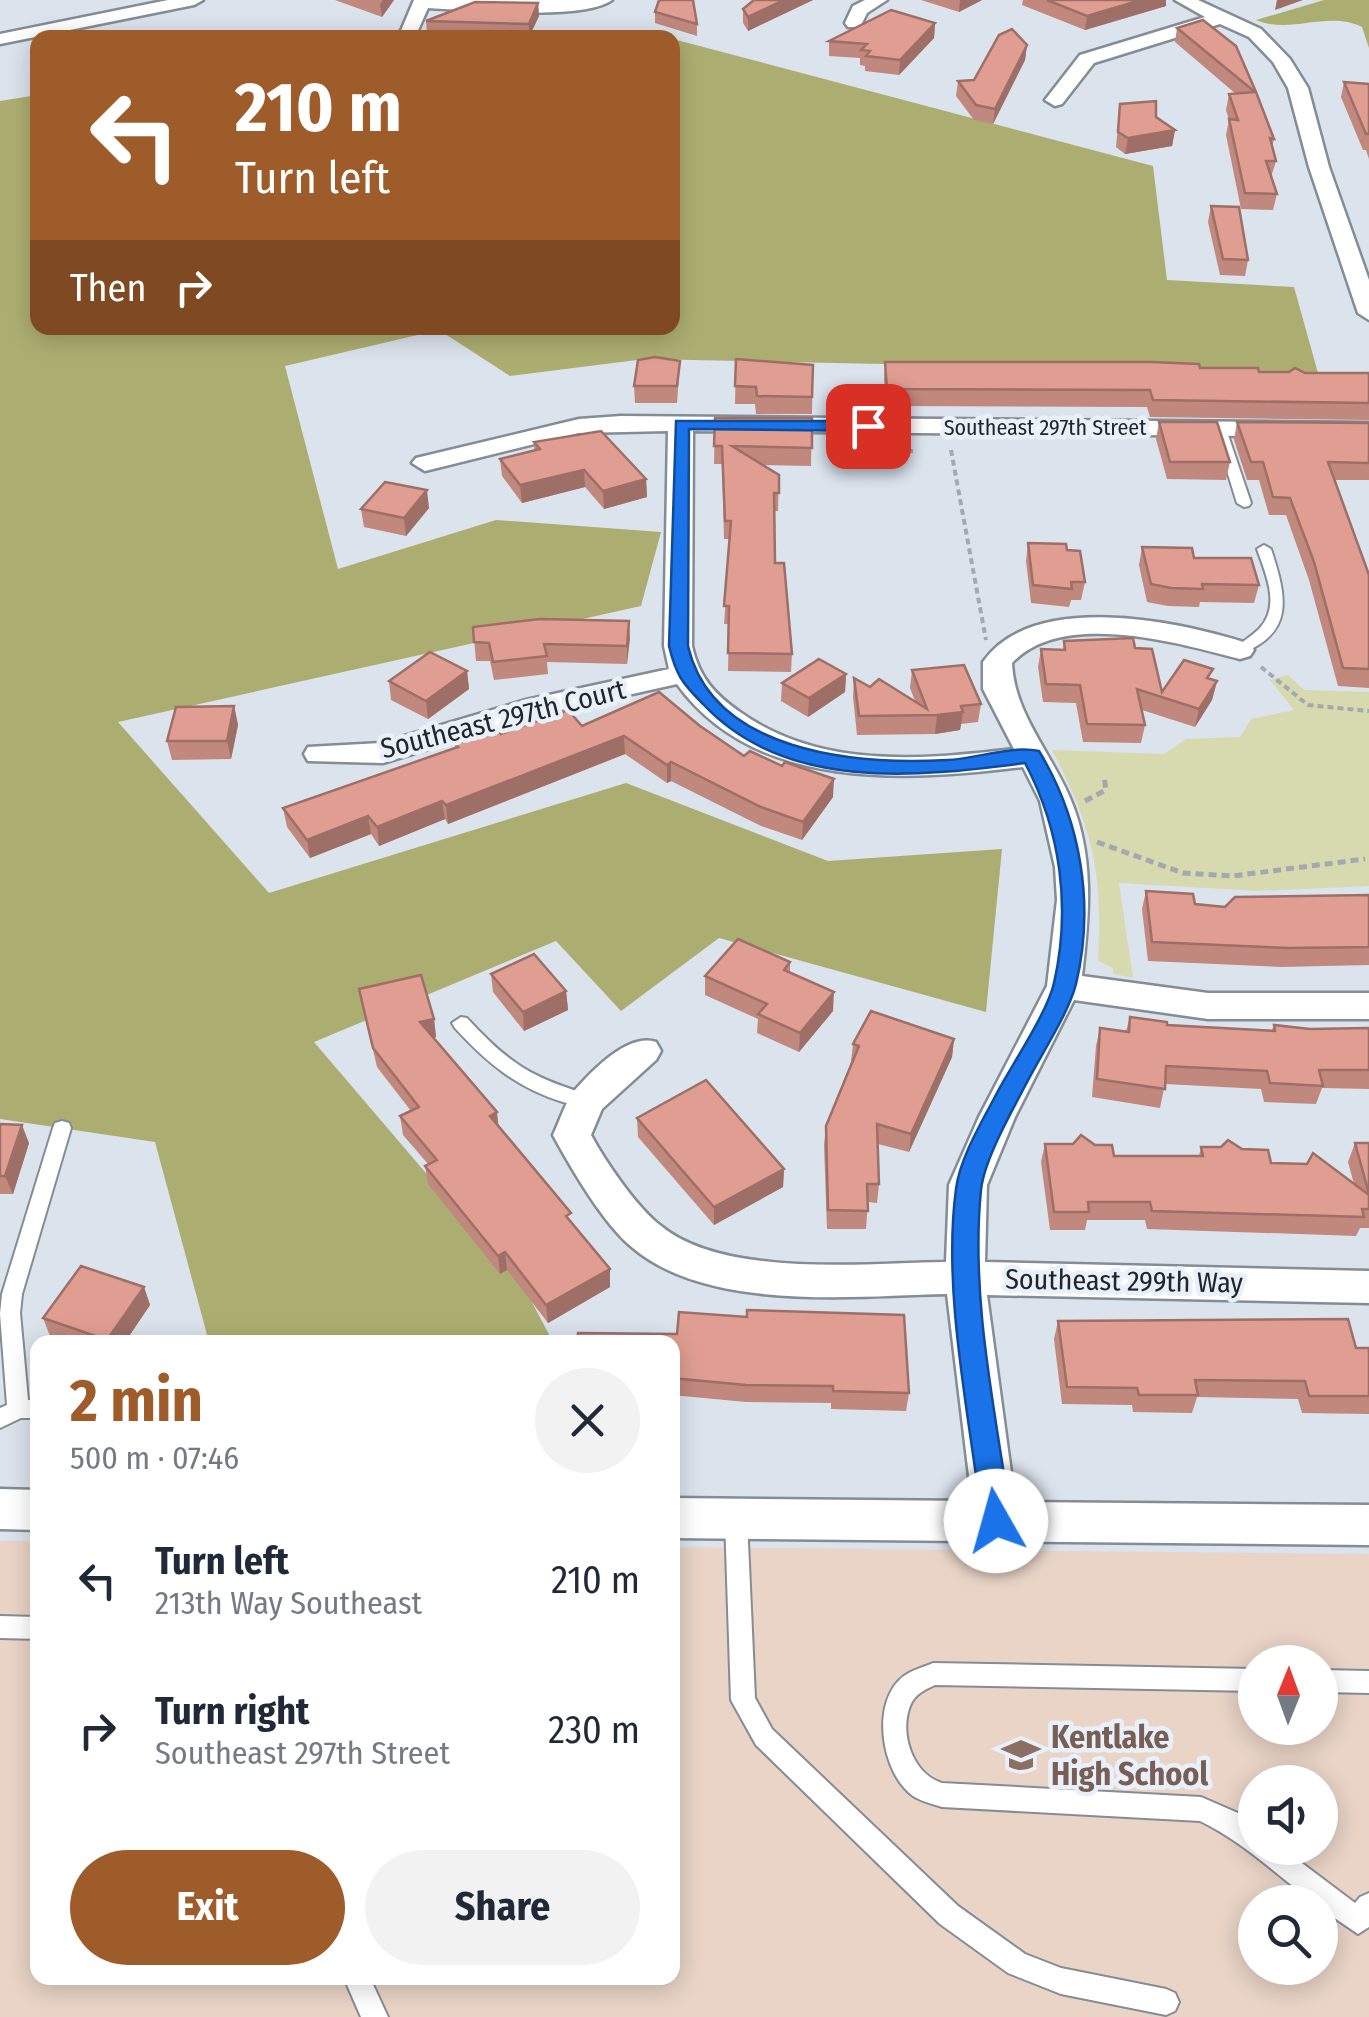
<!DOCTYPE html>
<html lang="en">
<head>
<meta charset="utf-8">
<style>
  :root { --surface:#fff; --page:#f2f2f3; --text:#1f2937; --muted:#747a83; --accent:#9f5c2b }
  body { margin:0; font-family:"Fira Sans Condensed",sans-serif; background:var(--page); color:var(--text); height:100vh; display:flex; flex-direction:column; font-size:38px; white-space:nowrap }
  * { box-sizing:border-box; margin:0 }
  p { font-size:32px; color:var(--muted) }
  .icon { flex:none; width:55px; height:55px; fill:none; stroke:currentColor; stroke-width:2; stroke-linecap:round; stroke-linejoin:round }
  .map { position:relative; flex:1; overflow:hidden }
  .drawer { position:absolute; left:30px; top:1335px; width:650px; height:650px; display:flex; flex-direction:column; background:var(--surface); border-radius:20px; box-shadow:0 5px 25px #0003 }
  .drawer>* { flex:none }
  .top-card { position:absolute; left:30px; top:30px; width:650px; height:305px; border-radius:20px; box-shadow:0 5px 25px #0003; background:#9f5c2b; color:#fff; overflow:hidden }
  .needle { width:65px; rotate:1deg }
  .buttons { position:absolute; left:1238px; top:1645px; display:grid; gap:20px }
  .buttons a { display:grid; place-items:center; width:100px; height:100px; border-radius:50%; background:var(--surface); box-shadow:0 5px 25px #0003; font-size:50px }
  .pin { position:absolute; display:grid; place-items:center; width:85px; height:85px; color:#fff; margin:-42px; border-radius:20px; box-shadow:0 5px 15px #0006 }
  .me { position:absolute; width:110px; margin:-55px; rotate:353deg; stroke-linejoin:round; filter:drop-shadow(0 0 8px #0008) }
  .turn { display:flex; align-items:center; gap:35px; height:210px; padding:0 40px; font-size:45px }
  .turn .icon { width:130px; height:130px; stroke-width:2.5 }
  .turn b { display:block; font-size:70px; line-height:85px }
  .then { display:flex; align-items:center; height:95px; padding:0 40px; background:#0003; gap:20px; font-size:38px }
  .round { display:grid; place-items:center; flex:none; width:105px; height:105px; border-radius:52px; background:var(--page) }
  .headline { display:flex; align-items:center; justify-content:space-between; height:170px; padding:0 40px }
  h1 { font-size:60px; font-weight:700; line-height:75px; color:var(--accent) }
  .action { display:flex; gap:20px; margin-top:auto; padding:20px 40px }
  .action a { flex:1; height:115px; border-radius:60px; background:var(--accent); color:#fff; font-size:40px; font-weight:700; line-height:115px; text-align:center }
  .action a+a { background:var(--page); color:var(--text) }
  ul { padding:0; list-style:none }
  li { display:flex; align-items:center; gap:30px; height:150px; padding:0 40px }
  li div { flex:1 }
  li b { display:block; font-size:38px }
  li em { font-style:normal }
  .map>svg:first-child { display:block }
  .education { fill:#e9d4c6; fill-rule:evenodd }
  .green { fill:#d7d9ae }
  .forest { fill:#acae71 }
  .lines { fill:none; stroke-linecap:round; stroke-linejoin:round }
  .lane-casing { stroke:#848c95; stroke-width:4 }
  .street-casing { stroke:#848c95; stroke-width:5 }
  .path-far1 { stroke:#a2a9b1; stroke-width:4; stroke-dasharray:6 4; stroke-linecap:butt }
  .path { stroke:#a2a9b1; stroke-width:5; stroke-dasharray:8 5; stroke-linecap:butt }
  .lane { fill:#fff; fill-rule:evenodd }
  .street { fill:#fff; fill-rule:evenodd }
  .wall { fill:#c1887e }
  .shaded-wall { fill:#9d6f66 }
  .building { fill:#e09e92; stroke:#9d6f66; stroke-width:2.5 }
  .route { fill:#1a73e8; stroke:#114b97; stroke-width:2.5 }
  .labels { text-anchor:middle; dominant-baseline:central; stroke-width:9; stroke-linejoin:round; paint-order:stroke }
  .far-street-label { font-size:22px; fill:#222529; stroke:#e8f1fa }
  .street-label { font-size:28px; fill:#222529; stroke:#e8f1fa }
  .near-education-label { font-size:32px; font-weight:bold; fill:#785e54; stroke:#e8f1fa; text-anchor:start }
</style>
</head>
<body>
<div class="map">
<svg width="1369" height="2017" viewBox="0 0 1369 2017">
  <rect width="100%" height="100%" fill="#dbe3ed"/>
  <path class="education" d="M0 1541H37L38 1978H672L673 1547 1369 1554V2017H0ZM1255 1662H1320V1728H1255ZM1255 1782H1320V1848H1255ZM1255 1902H1320V1968H1255Z"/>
  <path class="green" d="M1288 675 1304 690 1369 692V886L1258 891 1119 883 1133 978 1113 974V968L1098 961C1103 873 1093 828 1052 750L1164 754 1186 739 1240 737 1251 719 1294 710 1270 680Z"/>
  <g class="forest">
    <path d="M1324 0H1369V48L1362 27C1327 10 1291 35 1256 20Z"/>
    <path d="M673 39 1153 166 1167 280 1294 287 1318 373 645 359 510 376 439 330 285 366 338 569 496 520 661 532 641 606 118 722 269 893 626 783 828 861 1002 849 986 1012 719 938 621 1011 556 941 314 1042 525 1289 553 1342H209L155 1142 0 1119V101L37 95 38 328H672Z"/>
  </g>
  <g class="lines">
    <g class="lane-casing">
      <g id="lane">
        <path d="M1220 425 1226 429 1251 503 1249 506 1244 507 1237 503 1214 429Z"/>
        <path d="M1264 545 1271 549C1286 595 1296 633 1240 654L1233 650C1241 642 1251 637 1259 629 1281 606 1266 575 1257 549Z"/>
        <path d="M461 1017 467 1018C511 1066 533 1078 593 1096L596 1101 593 1106C583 1108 574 1105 563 1102 517 1088 487 1063 455 1028L452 1023Z"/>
        <path d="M62 1121 69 1123 71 1128 22 1294 20 1313 28 1400H38V1418H21L0 1428V1408L7 1405 0 1314 2 1294 53 1128 55 1123Z"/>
        <path d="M736 1509 744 1512 747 1519 755 1698 772 1729 958 1906 1025 1954 1061 1968 1166 1989 1175 1993 1179 2002 1175 2011 1166 2015 1061 1994 1008 1973 940 1924 756 1745 731 1700 725 1519 728 1512Z"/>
        <path d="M0 1616 38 1617V1639L0 1638Z"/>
        <path d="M933 1663 1255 1669V1691L935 1685C924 1690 914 1695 910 1706 899 1734 913 1774 942 1783L1201 1797 1238 1813 1255 1827V1848H1282L1355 1903 1360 1897 1369 1893V1927L1358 1934 1320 1908V1902H1313C1276 1874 1242 1841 1200 1821L942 1807C932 1804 921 1801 913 1796 881 1773 870 1701 904 1676 912 1670 924 1667 933 1663Z"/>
        <path d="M1320 1670 1369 1671V1693L1320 1692Z"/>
        <path d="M344 1978H370L388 2017H361Z"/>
      </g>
    </g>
    <g class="street-casing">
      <g id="street">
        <path d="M168 0H203L194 5 0 44V34Z"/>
        <path d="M414 0H612C584 21 468 10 428 8L415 37H403L400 33Z"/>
        <path d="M865 0H887L867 13 860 27H848L845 23 853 6Z"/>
        <path d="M1175 0H1198L1261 29 1290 59 1308 88 1329 167 1369 280V320L1358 313 1309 167 1288 88 1273 62 1249 37 1220 24 1094 63 1062 104 1055 106 1045 100 1080 55 1205 17Z"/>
        <path d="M621 416 1369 423V437L693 431 692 646C699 677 714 694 740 712 820 769 921 760 1014 749L983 689V662C1033 590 1179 621 1250 644L1254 650 1250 656 1240 659C1178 643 1062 609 1012 663 1014 713 1051 753 1070 798 1095 856 1089 917 1082 976L1208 993H1369V1019H1208L1074 1000 1015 1117 987 1185 985 1262 1369 1271V1303L987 1295 1015 1502 1369 1505V1545L672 1538V1498L972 1501 947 1294C854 1296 709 1312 633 1248 604 1225 571 1168 553 1135 560 1121 565 1102 575 1090 593 1070 628 1033 656 1042L661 1051 656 1060 602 1109 591 1135C605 1161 637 1208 661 1226 724 1278 866 1263 946 1262L949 1185 979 1117 1047 986 1057 900 1055 867 1040 801 1023 767C908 781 755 792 677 684L543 714 383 763 308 761 304 754 308 747 381 743 526 700 669 669 664 646 668 431 579 433 425 471 412 463 416 458 579 419Z"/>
        <path d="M0 1489 38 1490V1530L0 1529Z"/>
      </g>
    </g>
    <g class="path-far1">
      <path d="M951 450 986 640"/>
      <path d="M857 451H916"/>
      <path d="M1261 667 1308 705 1369 711"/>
    </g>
    <g class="path">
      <path d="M1085 801 1106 790 1104 777"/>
      <path d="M1097 842 1183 873 1232 876 1365 859"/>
    </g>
    <use href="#lane" class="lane"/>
    <use href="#street" class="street"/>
  </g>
  <g class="wall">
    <path d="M335 0H394L382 17Z"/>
    <path d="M754 0H813L748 31 743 23V9Z"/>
    <path d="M921 0H982L959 12Z"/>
    <path d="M1023 0H1166V6L1085 30 1022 5Z"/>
    <path d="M538 3 539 16 529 37 427 34 426 21Z"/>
    <path d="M655 12 697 24V36L655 23Z"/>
    <path d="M935 23 934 38 899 75 865 71V66L860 65V58L829 56V41Z"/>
    <path d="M1177 28 1236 46 1274 139 1272 147 1276 161 1271 177 1277 194 1273 210 1241 209 1226 135 1229 120 1226 110 1229 94H1236L1175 42Z"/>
    <path d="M1027 45 1025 60 993 124 974 120 956 96 958 81 974 80Z"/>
    <path d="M1344 82 1369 84V159L1366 150H1363L1341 97Z"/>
    <path d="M1120 104 1156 117 1175 130 1172 146 1125 154 1116 147Z"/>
    <path d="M1211 206 1248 260 1245 276 1220 275 1208 222Z"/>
    <path d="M736 359 813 365 812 414H756L755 404H735Z"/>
    <path d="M680 361 677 403H635L634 386Z"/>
    <path d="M885 362 1200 368 1259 372 1369 373V420L1150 417 1147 407 886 406 884 379Z"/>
    <path d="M715 418H812L811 466 762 465 779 475 778 511H774L775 563 792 654 791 672 728 671 729 624H724L730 539H724L722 464H714Z"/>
    <path d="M1159 422 1230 462 1226 480 1167 479 1156 439Z"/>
    <path d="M1237 422 1369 423V480H1335L1369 575V688L1338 686 1309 580 1286 515H1269L1259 480H1247L1234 440Z"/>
    <path d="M534 442 646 479 647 497 604 509 585 487 522 503 502 476 500 459 534 451Z"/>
    <path d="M429 508 406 536 364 527 361 509Z"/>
    <path d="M1028 543 1067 550 1085 582 1081 600H1071L1069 607 1031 603 1026 561Z"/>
    <path d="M1142 547 1194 558 1259 585 1254 603 1200 602 1199 607 1168 606 1147 602 1139 565Z"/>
    <path d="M629 621 627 664 547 662 548 674 494 680 490 661H476L473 627Z"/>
    <path d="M1064 641 1135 648 1162 692 1211 680 1217 681 1212 700 1195 727 1142 710 1145 725 1141 743 1083 742 1076 703 1043 702 1038 667 1041 649 1063 650Z"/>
    <path d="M912 670 981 704 978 722 961 724 960 730 935 734 857 735 853 697 854 678 870 687 915 701 910 688Z"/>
    <path d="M467 671 469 689 428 719 391 700 389 681Z"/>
    <path d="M846 674 845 692 808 717 781 701 782 683Z"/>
    <path d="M234 706 238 725 231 759 172 760 167 741Z"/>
    <path d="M582 726H700L744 756 833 797 802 840 761 826 671 781 667 783 625 754 448 824 445 819 379 846 371 834 310 858 287 827 283 808 455 748V744L501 734Z"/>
    <path d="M1146 891 1195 904 1225 907 1369 895V965L1282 967 1148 961 1142 909Z"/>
    <path d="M790 962V973L833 1011 799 1052 757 1033 758 1019 705 995V976Z"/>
    <path d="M491 974 566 991 568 1010 524 1031 493 992Z"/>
    <path d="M359 989 434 1019 436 1037 434 1038 572 1223 610 1269V1287L548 1323 507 1270 500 1274 428 1184 425 1166 428 1164 403 1135 400 1116 411 1111 377 1067Z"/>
    <path d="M1130 1017 1167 1025 1272 1030 1274 1025 1310 1029 1369 1028V1089L1322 1088 1316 1104 1264 1102 1261 1089 1165 1084 1160 1108 1092 1097 1096 1046 1100 1028 1126 1031Z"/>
    <path d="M954 1039 952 1057 909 1152 878 1144 879 1184 877 1203 868 1202 866 1229H827L824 1145 826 1126 851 1062 853 1044Z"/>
    <path d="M637 1118 784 1169 783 1187 714 1225 638 1137Z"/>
    <path d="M0 1124 29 1143 13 1194H0Z"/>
    <path d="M1355 1143H1369V1228H1360L1356 1236 1147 1229 1145 1220H1087L1085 1230H1050L1041 1162 1045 1144 1095 1145 1114 1156H1199L1201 1147 1242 1149 1271 1163 1354 1184 1348 1162Z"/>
    <path d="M144 1287 150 1305 125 1342H68L50 1336 43 1318Z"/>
    <path d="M1058 1321 1369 1348V1414L1302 1413 1298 1399 1197 1397 1192 1413 1133 1412 1132 1405 1062 1404 1054 1339Z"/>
    <path d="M672 1342 909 1393 906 1411 831 1409V1403L746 1402 672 1395Z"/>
  </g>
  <g class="shaded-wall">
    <path d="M383 0H394L382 17 380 4Z"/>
    <path d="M784 0H813L748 31V17Z"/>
    <path d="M960 0H982L959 12Z"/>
    <path d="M1141 0H1166V6L1085 30 1087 16Z"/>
    <path d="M1277 0H1303L1275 10Z"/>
    <path d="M538 3 539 16 529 37V24Z"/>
    <path d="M935 23 934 38 899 75 900 60Z"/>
    <path d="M1027 45 1025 60 993 124 995 109Z"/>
    <path d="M1175 130 1172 146 1125 154 1128 138Z"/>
    <path d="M584 470 585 487 522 503 520 485Z"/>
    <path d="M646 479 647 497 604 509 603 491Z"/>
    <path d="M427 490 429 508 406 536 404 518Z"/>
    <path d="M629 621 630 639 627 664V646Z"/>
    <path d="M467 671 469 689 428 719 426 701Z"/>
    <path d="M846 674 845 692 808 717 809 698Z"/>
    <path d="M1217 681 1212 700 1195 727 1199 709Z"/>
    <path d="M234 706 238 725 231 759 227 741Z"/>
    <path d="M963 712 960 730 935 734 937 715Z"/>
    <path d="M624 736 625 754 448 824 446 805Z"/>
    <path d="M671 762V781L667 783V765Z"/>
    <path d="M834 779 833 797 802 840 803 822Z"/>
    <path d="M442 801 445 819 379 846 377 827Z"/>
    <path d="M368 816 371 834 310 858 307 840Z"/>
    <path d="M566 991 568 1010 524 1031 523 1012Z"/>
    <path d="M834 992 833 1011 799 1052 800 1033Z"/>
    <path d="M434 1019 436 1037 422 1040 420 1022Z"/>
    <path d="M954 1039 952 1057 909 1152 911 1134Z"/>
    <path d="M497 1112 499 1131 490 1116Z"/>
    <path d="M22 1125 29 1143 13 1194 5 1176Z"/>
    <path d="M784 1169 783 1187 714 1225V1207Z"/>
    <path d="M505 1252 507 1270 500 1274 498 1256Z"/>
    <path d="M610 1269V1287L548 1323 546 1305Z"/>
    <path d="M144 1287 150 1305 125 1342H108L107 1340Z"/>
  </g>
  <g class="building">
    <path d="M659 0H693L697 24 655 12Z"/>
    <path d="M754 0H784L748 17 743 9Z"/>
    <path d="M1047 0H1141L1087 16Z"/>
    <path d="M475 2 538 3 529 24 426 21Z"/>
    <path d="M891 10 935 23 900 60 866 56 870 51 861 50 867 44 829 41Z"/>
    <path d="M1203 20 1236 46 1256 92 1274 139 1270 138 1276 161H1266L1277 194 1245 193 1229 119 1238 120 1229 94 1255 92 1177 28Z"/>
    <path d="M1012 29 1027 45 995 109 976 105 958 81 974 80 999 35Z"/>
    <path d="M1344 82 1369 84V134H1366Z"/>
    <path d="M1156 101V117L1175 130 1128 138 1118 132 1120 104Z"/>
    <path d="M1211 206 1239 207 1248 260 1223 259Z"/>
    <path d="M655 357 680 361 677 386H634L638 360Z"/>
    <path d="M736 359 813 365 812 397 757 396 756 387 735 386Z"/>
    <path d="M885 362H1151L1199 364 1200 368H1258L1259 372H1289L1295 368 1305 373H1369V403L1153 400 1150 390 887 389Z"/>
    <path d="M715 418H812V448L732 446 779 475V493H774L775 563H784L792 654 728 653 729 606H724L731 521H725L722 446H714Z"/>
    <path d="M1159 422H1217L1230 462H1170Z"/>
    <path d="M1237 422 1369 423V463L1328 462 1369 575V669L1343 668 1314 562 1290 498 1273 497 1263 462H1251Z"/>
    <path d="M601 431 646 479 603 491 584 470 520 485 500 459 540 449 534 442Z"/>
    <path d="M385 482 427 490 404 518 361 509Z"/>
    <path d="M1028 543 1066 544 1067 550 1080 551 1085 582H1071L1072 589 1033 585Z"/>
    <path d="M1142 547 1192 548 1194 558H1251L1259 585 1202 584 1203 589 1171 588 1151 584Z"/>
    <path d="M540 619 629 621 627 646 544 644 547 656 493 662 489 643 474 642 473 627Z"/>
    <path d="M1133 638 1135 648 1152 649 1162 692 1184 660 1213 669 1207 678 1217 681 1199 709 1137 689 1145 725 1087 724 1080 685 1046 684 1041 649 1065 650 1064 641Z"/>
    <path d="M430 652 467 671 426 701 389 681Z"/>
    <path d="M819 659 846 674 809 698 782 683Z"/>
    <path d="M964 665 981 704 961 706 963 712 937 715 859 716 854 678 870 687 879 679 927 709 912 670Z"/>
    <path d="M659 692 700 726 744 756 750 751 782 766 785 762 834 779 803 822 761 807 671 762 667 765 624 736 446 805 442 801 377 827 368 816 307 840 283 808 458 747 455 744 496 728 501 734 568 710 582 726Z"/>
    <path d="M234 706 227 741H167L176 707Z"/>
    <path d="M1146 891 1193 894 1195 904 1225 907 1235 897 1369 895V947L1288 948 1152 942Z"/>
    <path d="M738 939 790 962 784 970 834 992 800 1033 758 1014 767 1004 705 976Z"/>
    <path d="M534 954 566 991 523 1012 491 974Z"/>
    <path d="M421 975 434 1019 420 1022 497 1112 490 1116 571 1213 566 1216 610 1269 546 1305 505 1252 498 1256 425 1166 437 1160 400 1116 419 1107 373 1048 359 989Z"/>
    <path d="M871 1011 954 1039 911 1134 877 1124 879 1184H867L868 1211 828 1210 826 1126 859 1046 853 1044Z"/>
    <path d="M1130 1017 1167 1022V1025L1275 1031 1274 1025 1310 1029 1369 1028V1070H1319L1323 1086 1270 1083 1267 1071 1166 1066 1165 1089 1097 1079 1100 1028 1129 1032Z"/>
    <path d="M706 1080 784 1169 714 1207 637 1118Z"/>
    <path d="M0 1124 22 1125 5 1176H0Z"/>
    <path d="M1081 1135 1095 1145H1112L1114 1156H1203L1201 1147H1221L1228 1140 1242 1149 1268 1150 1271 1163 1307 1164 1313 1153 1369 1195V1209H1362L1364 1217 1152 1211 1150 1202H1088L1089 1212H1054L1045 1144H1073Z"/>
    <path d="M1355 1143H1369V1194Z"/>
    <path d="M81 1266 144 1287 107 1340 43 1318Z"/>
    <path d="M747 1310 904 1315 909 1393 833 1391V1386L746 1385 672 1378V1342H578V1333L677 1334 679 1312 747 1317Z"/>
    <path d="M1348 1319 1356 1348H1369V1396H1309L1305 1381 1195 1380 1198 1395H1139L1137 1388 1067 1387 1058 1321Z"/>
  </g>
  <path class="route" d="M676 421H868L876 426 868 431 689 429 688 646C713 753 856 765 947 760 976 759 1011 745 1039 751 1081 820 1095 905 1076 984 1068 1015 1040 1056 1025 1086 1011 1113 984 1160 981 1190 970 1300 996 1413 1011 1521L1006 1530 996 1534 986 1530 982 1521C970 1418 942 1292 956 1189 960 1157 983 1120 998 1091 1013 1063 1047 1013 1054 983 1071 908 1061 831 1025 763 917 777 785 792 703 704 682 683 676 675 669 646Z"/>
  <defs>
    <g id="school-bare" transform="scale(3)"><path d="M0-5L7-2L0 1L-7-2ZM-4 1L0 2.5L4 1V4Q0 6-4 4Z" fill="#8d6e63" stroke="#e8f1fa" stroke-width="2.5" paint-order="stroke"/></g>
  </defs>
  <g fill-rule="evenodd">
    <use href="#school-bare" x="1021" y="1755"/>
  </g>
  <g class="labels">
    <g class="far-street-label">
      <text x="1045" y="427">Southeast 297th Street</text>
    </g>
    <g class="street-label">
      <text transform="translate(503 719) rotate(-14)">Southeast 297th Court</text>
      <text transform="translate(1124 1281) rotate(1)">Southeast 299th Way</text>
    </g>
    <g class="near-education-label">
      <text x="1051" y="1737">Kentlake<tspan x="1051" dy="37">High School</tspan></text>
    </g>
  </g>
</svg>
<div class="buttons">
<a><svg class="needle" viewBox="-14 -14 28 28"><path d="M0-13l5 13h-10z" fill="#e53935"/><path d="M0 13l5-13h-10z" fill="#747a83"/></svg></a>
<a><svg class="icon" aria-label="sound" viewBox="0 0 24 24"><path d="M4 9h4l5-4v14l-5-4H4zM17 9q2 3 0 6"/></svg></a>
<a><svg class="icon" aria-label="search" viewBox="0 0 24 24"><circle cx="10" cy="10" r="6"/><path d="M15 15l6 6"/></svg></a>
</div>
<div class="pin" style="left:868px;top:426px;background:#d93025"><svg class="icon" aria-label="arrive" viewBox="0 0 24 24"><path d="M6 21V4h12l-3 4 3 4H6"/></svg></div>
<svg class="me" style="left:996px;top:1521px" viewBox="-20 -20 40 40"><circle r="19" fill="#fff"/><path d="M0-13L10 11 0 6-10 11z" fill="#1a73e8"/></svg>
<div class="top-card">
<div class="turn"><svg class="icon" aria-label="left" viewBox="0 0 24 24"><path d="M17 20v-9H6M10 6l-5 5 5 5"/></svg><div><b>210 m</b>Turn left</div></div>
<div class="then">Then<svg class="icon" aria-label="right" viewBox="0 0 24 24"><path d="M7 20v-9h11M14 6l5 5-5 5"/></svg></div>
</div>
<section class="drawer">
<div class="headline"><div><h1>2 min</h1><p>500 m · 07:46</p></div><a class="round"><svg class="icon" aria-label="close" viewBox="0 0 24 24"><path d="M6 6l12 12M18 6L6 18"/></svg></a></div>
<ul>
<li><svg class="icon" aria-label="left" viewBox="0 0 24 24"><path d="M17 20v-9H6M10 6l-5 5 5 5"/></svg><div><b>Turn left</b><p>213th Way Southeast</p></div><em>210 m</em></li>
<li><svg class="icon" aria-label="right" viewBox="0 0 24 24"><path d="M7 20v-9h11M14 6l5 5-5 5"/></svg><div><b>Turn right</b><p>Southeast 297th Street</p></div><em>230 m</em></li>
</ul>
<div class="action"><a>Exit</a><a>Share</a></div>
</section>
</div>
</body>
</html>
